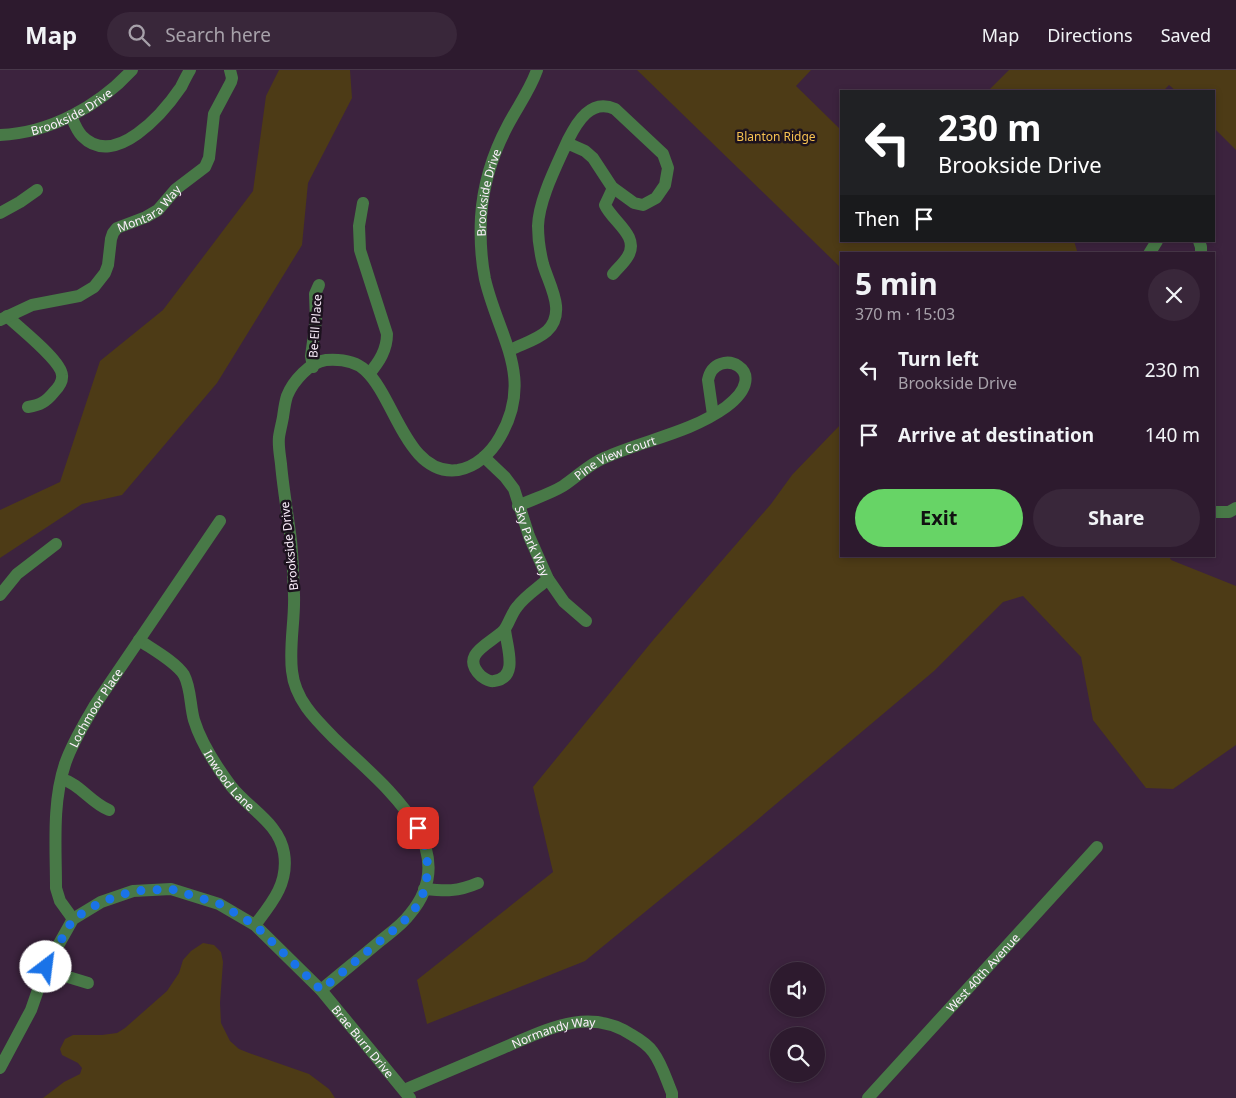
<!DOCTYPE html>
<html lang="en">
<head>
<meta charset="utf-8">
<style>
  :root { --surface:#2d1a2e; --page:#39273a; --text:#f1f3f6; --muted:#a7a1aa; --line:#48384a; --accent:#67d466 }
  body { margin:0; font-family:"Noto Sans",sans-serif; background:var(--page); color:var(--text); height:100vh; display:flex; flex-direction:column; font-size:19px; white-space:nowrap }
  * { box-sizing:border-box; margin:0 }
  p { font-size:16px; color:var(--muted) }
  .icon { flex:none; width:28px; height:28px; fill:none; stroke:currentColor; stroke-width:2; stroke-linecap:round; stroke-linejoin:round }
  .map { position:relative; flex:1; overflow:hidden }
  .drawer { position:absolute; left:840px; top:182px; width:375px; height:305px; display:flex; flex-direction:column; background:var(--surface); border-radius:0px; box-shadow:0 2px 8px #0003,0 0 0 1px var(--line) }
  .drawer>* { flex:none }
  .guide { position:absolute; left:840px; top:20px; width:375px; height:152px; border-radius:0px; box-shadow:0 2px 8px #0003,0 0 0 1px var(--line); background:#202124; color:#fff; overflow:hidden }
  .buttons { position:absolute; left:770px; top:892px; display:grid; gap:10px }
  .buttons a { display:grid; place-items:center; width:55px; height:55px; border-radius:50%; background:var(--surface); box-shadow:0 2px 8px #0003,0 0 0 1px var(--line); font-size:25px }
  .pin { position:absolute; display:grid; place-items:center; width:42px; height:42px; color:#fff; margin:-21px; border-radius:10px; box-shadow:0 2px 8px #0006 }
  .me { position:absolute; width:55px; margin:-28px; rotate:30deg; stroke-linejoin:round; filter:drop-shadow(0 0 4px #0008) }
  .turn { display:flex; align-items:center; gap:18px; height:105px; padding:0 15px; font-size:22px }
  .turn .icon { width:65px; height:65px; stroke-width:2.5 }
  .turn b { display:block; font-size:35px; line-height:42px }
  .then { display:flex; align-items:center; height:48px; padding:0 15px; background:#0003; gap:10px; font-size:19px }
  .round { display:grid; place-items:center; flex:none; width:52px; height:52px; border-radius:26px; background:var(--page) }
  .headline { display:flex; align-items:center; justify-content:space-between; height:85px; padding:0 15px }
  h1 { font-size:30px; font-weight:700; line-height:38px }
  .primary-button { display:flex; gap:10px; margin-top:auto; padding:10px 15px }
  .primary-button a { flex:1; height:58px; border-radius:30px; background:var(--accent); color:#111; font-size:20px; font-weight:700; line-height:58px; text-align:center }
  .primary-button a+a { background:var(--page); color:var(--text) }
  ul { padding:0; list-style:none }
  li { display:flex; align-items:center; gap:15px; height:65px; padding:0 15px }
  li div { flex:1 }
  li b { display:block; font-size:19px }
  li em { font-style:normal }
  header { display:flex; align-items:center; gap:30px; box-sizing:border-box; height:70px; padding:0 25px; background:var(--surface); border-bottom:1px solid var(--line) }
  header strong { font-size:24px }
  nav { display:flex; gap:28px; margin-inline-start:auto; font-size:18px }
  .search { width:350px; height:45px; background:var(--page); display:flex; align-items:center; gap:12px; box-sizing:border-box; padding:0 18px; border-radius:28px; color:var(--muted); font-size:19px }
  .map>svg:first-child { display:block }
  .green { fill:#4d3b16 }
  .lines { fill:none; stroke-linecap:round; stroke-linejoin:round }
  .minor { stroke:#487947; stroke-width:12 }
  .route { stroke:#1a73e8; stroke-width:9; stroke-dasharray:0 16.2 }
  .labels { text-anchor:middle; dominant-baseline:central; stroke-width:5; stroke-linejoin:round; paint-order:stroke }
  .street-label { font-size:12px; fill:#fdf0fe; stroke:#1c121e }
  .park-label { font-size:12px; fill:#f7c251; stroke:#1c121e }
</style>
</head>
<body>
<header>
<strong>Map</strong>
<div class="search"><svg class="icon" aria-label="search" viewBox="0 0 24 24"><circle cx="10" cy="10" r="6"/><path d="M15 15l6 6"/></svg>Search here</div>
<nav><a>Map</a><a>Directions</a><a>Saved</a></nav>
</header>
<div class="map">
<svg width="1236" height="1028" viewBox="0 0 1236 1028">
  <rect width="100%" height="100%" fill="#3c233e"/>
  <g class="green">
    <path d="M279 0H350L352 28 308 113 302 175 217 313 122 425 82 434 0 488V440L60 412 100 291 163 240 253 121 266 26Z"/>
    <path d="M637 0H811L796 16 841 60V171H1074L1078 184H841V198Z"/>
    <path d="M1009 0H1236V80L1214 58V21H1176L1169 15 1163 21H988Z"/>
    <path d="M841 354V486H1169L1171 490 1236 516V675L1173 719 1146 718 1093 650 1081 587 1023 526 1003 532 934 601 744 761 585 891 427 954 417 910 553 802 533 717 654 569 771 434 792 405Z"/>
    <path d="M203 873 214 875 221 882 223 892 220 933 221 953 230 971 239 979 249 983 309 1004 329 1019 335 1028H43L64 1012 80 1004 82 998 78 993 62 985 60 979 65 969 73 965H102L117 963 125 958 167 921 179 903 183 890 191 881Z"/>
  </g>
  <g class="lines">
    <g class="minor">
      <path d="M71 46C74 53 77 61 82 66 115 100 164 42 181 17 184 11 187 5 190 0"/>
      <path id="s1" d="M0 65C50 63 99 36 132 0"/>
      <path d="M363 133 359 156 360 180 387 264C387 280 379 292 369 304"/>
      <path d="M0 143 20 132 37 120"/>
      <path d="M1199 171 1201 177V184"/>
      <path d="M1149 184 1157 171"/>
      <path d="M613 204C618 198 624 193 628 186 640 166 612 151 605 135L613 118"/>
      <path d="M7 246C19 258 61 290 62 305 63 312 58 318 54 322 46 332 40 335 28 337"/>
      <path id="s2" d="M0 250 32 235 79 226 94 217 105 203 108 195 111 169 113 163 117 158 146 147 158 140 176 119 205 97 209 88 214 44 231 12 232 8 230 0"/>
      <path d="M510 280C522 274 537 270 547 261 567 242 549 215 543 194 540 182 538 168 538 156 539 129 557 95 568 70 577 52 591 28 615 39L663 84 668 98 665 115 656 128 643 135 634 133 612 117 593 88 585 81 567 73"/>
      <path d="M313 297 311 286 316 250 315 224 319 215"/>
      <path id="s3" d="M484 387 505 407 514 419 529 466 548 509 564 532 586 551"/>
      <path id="s4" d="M518 436C533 429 550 424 563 416 577 407 589 394 604 388 644 370 690 363 726 337 776 300 715 274 708 310L713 345"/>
      <path d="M1214 442H1229L1236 438"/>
      <path d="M0 525 17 504 56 474"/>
      <path d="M505 559C506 575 520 608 494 611 490 612 485 609 481 606 458 584 492 573 504 560 509 554 511 544 517 537 525 526 538 518 548 509"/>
      <path id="s5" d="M139 570C152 579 176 592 184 605 191 618 190 636 194 650 201 673 216 696 231 716 249 739 279 753 284 783 289 813 272 833 255 855"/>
      <path d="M62 709C80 714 91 733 109 740"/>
      <path d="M424 819C446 821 457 822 478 813"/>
      <path id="s6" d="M73 849 60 831 56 818C56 777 52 733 65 694 72 673 84 654 95 635L220 451"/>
      <path d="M45 900 88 913"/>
      <path id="s7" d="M321 920C340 904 360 888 379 872 390 863 402 855 410 844 467 776 379 712 335 669 316 650 295 630 292 601 289 575 295 550 294 525 293 504 293 483 290 463 287 440 283 417 281 394 280 385 278 376 279 367 280 360 282 353 283 347 284 340 285 332 287 326 293 311 310 292 326 290 340 289 354 290 365 300 395 327 407 407 458 400 476 397 491 383 500 367 535 307 498 266 485 209 481 189 480 167 481 147 483 115 493 83 508 55 518 36 530 20 537 0"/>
      <path id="s8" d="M0 998 31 940 46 897 73 849 101 832 133 821 171 819 219 834 255 855 321 920 410 1028"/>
      <path id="s9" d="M404 1020C437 1006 470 992 503 978 546 960 588 936 632 965 639 969 648 975 653 982 662 994 666 1009 672 1023V1028"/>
      <path id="s10" d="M868 1028 1097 777"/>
    </g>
  </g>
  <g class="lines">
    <path class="route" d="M46 897 73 849 101 832 133 821 171 819 220 834 255 855 321 920C339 905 357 890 375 875 386 866 397 858 407 848 432 823 432 787 418 758"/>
  </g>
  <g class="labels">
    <g class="street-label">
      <text stroke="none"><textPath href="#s1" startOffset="76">Brookside Drive</textPath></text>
      <text stroke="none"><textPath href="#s7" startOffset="1239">Brookside Drive</textPath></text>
      <text stroke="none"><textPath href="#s2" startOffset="204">Montara Way</textPath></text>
      <text transform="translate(315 256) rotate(-86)">Be-Ell Place</text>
      <text stroke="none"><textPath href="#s4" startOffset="109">Pine View Court</textPath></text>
      <text stroke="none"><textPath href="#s3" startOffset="99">Sky Park Way</textPath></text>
      <text transform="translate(289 476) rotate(-96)">Brookside Drive</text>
      <text stroke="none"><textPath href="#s6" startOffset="225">Lochmoor Place</textPath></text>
      <text stroke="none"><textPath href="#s5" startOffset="174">Inwood Lane</textPath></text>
      <text stroke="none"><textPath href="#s10" startOffset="170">West 40th Avenue</textPath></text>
      <text stroke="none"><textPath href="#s9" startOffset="161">Normandy Way</textPath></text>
      <text stroke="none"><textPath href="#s8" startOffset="522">Brae Burn Drive</textPath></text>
    </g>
    <g class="park-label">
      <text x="776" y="66">Blanton Ridge</text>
    </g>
  </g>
</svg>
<div class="buttons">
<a><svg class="icon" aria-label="sound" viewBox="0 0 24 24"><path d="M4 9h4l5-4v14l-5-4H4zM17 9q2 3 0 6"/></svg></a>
<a><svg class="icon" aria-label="search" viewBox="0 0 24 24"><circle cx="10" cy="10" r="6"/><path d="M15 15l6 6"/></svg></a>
</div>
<div class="pin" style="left:418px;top:758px;background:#d93025"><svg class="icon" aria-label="arrive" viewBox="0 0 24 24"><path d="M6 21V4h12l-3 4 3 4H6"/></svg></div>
<svg class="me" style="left:46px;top:897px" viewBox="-20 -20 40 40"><circle r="19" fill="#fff"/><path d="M0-13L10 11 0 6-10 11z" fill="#1a73e8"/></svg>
<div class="guide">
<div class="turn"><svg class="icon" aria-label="left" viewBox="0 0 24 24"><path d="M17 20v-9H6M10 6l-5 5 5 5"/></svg><div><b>230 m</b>Brookside Drive</div></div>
<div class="then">Then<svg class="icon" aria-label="arrive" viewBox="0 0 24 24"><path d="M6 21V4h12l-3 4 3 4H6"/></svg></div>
</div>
<section class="drawer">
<div class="headline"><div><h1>5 min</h1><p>370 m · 15:03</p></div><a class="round"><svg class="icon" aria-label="close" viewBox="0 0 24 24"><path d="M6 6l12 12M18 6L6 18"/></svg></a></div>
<ul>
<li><svg class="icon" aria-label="left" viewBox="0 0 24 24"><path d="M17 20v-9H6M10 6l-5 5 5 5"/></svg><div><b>Turn left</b><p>Brookside Drive</p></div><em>230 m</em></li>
<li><svg class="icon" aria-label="arrive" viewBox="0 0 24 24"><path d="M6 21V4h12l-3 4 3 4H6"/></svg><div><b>Arrive at destination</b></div><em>140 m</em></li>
</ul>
<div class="primary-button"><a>Exit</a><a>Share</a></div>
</section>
</div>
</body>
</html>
